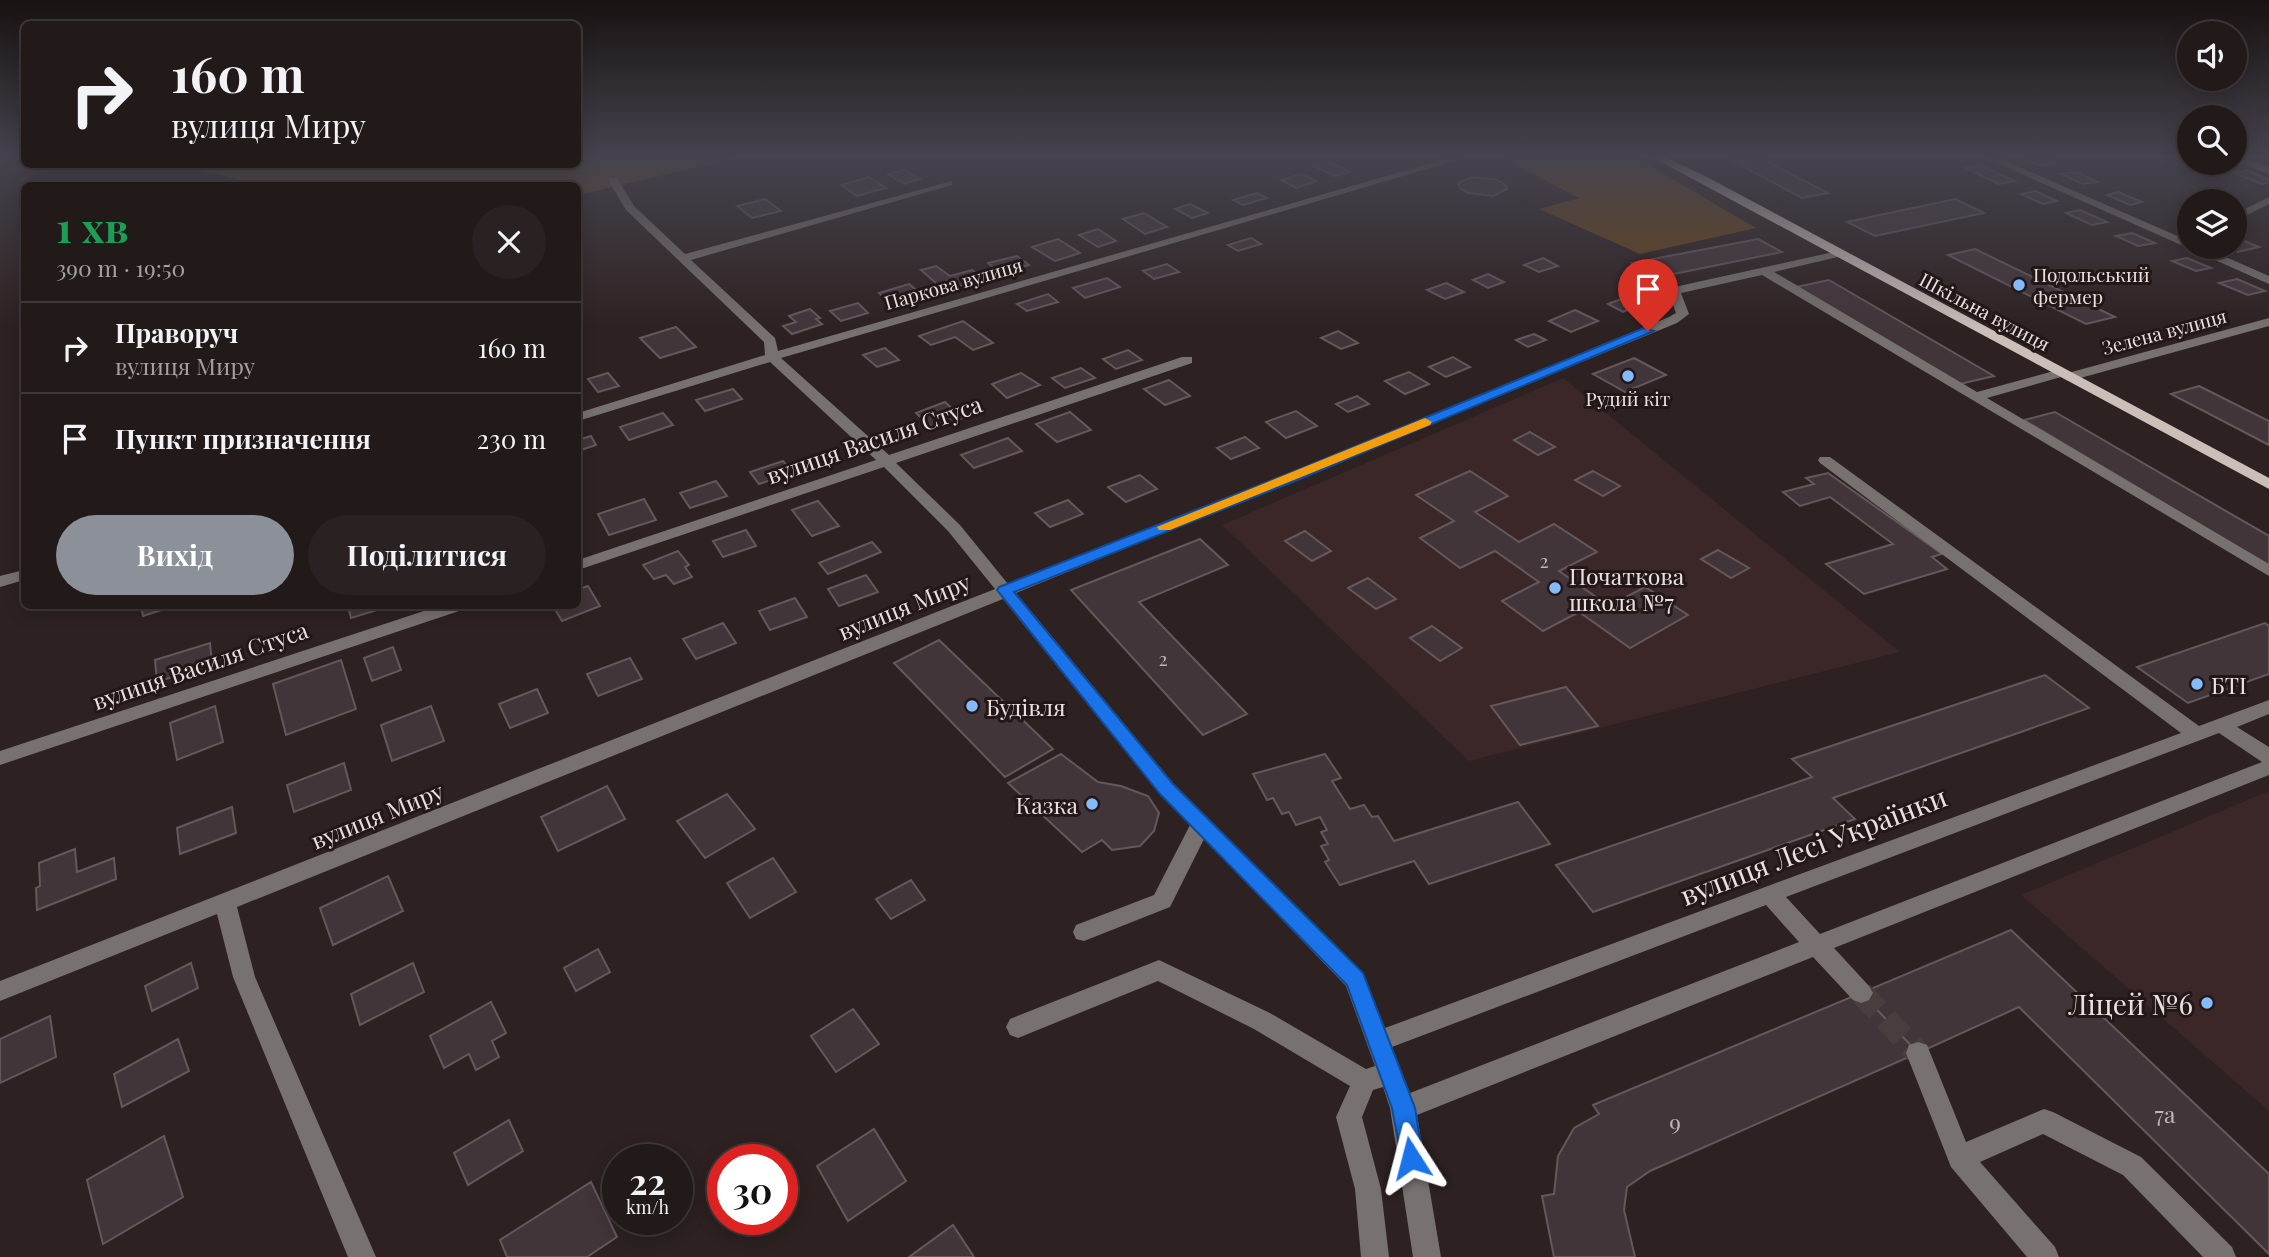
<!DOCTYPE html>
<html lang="uk">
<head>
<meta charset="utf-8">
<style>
  :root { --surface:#221919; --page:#2a2222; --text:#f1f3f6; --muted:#a2a0a2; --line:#3f3838; --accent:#8c9099 }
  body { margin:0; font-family:"Playfair Display",serif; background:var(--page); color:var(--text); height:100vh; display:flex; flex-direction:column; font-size:26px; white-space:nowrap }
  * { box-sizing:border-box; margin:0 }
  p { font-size:23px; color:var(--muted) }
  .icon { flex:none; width:38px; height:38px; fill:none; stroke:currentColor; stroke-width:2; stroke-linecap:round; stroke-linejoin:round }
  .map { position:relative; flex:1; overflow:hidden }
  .sheet { position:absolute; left:21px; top:182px; width:560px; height:427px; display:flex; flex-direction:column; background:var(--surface); border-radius:10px; box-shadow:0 4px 18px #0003,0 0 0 2px var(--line) }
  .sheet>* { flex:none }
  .hud { position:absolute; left:21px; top:21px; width:560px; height:147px; border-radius:10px; box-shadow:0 4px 18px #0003,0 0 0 2px var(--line); background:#221919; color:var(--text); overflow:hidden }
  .buttons { position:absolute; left:2177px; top:21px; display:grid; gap:14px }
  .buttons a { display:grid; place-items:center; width:70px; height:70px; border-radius:50%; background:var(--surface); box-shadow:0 4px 18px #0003,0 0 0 2px var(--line); font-size:35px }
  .speed { position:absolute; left:602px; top:1144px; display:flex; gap:14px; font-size:35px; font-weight:700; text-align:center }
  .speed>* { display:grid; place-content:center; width:91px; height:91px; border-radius:50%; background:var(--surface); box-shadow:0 4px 18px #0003,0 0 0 2px var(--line); line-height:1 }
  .speed small { font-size:18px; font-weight:400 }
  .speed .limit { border:10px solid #d22; background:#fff; color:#111 }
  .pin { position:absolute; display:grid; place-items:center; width:60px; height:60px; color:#fff; margin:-72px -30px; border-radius:50% 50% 50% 0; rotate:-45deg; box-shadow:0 0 7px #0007 }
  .pin .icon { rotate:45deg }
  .me { position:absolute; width:77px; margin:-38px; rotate:351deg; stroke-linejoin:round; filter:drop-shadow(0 0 5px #0008) }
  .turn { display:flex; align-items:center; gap:24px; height:147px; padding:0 35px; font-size:32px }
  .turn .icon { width:91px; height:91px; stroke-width:2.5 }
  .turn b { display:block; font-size:49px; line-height:60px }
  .round { display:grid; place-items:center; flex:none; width:74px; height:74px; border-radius:37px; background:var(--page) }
  .head { display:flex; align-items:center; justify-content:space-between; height:119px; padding:0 35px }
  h1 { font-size:42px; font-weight:700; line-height:52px; color:#1e9e55 }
  .action { display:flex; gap:14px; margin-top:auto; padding:14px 35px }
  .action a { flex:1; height:80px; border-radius:42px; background:var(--accent); color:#fff; font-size:28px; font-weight:700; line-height:80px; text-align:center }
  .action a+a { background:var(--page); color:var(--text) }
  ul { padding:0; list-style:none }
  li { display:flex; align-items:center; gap:21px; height:91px; padding:0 35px; border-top:2px solid var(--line) }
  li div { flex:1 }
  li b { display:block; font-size:26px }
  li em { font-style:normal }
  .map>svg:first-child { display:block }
  .built { fill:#3b2727 }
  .green { fill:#684517 }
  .building { fill:#42353a; stroke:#65575c; stroke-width:2 }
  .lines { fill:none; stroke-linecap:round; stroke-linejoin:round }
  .minor-tunnel { stroke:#493e3e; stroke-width:24; stroke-dasharray:24 12; stroke-linecap:butt }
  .minor { fill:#77716f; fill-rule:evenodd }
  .major { fill:#ccbfba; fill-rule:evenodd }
  .route { fill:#1a73e8; stroke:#114b97; stroke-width:2 }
  .slow { fill:#f59e0b }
  .poi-dot { fill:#85bbfb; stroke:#231717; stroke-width:2.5 }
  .labels { text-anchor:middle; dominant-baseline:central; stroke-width:6; stroke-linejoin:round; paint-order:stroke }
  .far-poi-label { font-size:19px; fill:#e9e0e0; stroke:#231717; text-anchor:start }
  .far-street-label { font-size:19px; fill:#e9e0e0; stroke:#231717 }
  .number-label { font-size:19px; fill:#bfb5b6 }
  .street-label { font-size:23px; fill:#e9e0e0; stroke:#231717 }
  .poi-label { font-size:23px; fill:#e9e0e0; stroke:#231717; text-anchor:start }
  .near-number-label { font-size:23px; fill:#bfb5b6 }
  .near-street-label { font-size:28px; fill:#e9e0e0; stroke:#231717 }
  .near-poi-label { font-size:28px; fill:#e9e0e0; stroke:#231717; text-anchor:end }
</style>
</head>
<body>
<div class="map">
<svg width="2269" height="1257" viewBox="0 0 2269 1257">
  <rect width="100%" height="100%" fill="#2d2121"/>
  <g class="built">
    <path d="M1563 378 1900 652 1469 761 1222 525Z"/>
    <path d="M2269 791V1111L2021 895Z"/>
  </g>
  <g class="green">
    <path d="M578 156H745L578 195V186L262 185 179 165 578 164Z"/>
    <path d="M1511 156H1633L1756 228 1640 254 1539 209 1579 198 1504 159Z"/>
  </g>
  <g class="building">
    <path d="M1756 156 1828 193 1802 198 1731 160Z"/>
    <path d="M2040 156 2056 163 2041 166 2024 159Z"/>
    <path d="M1328 161 1350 172 1335 176 1313 166Z"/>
    <path d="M1980 165 2015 181 1999 184 1965 168Z"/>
    <path d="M905 170 920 179 904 184 888 174Z"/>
    <path d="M2247 170 2269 180V182L2262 184 2235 173Z"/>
    <path d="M2076 172 2098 182 2083 184 2061 174Z"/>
    <path d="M1301 174 1317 181 1296 188 1281 180Z"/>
    <path d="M869 177 886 188 857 196 841 185Z"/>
    <path d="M1471 177 1495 179 1505 185 1507 189 1493 196 1468 193 1460 188 1458 183Z"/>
    <path d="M2035 191 2057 201 2043 204 2021 194Z"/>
    <path d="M2118 192 2142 202 2130 205 2107 195Z"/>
    <path d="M1257 193 1267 198 1243 205 1233 200Z"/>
    <path d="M765 199 781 211 752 218 737 206Z"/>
    <path d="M1955 199 1984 213 1875 236 1847 222Z"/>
    <path d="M1190 204 1208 213 1192 218 1175 209Z"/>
    <path d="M2080 210 2107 222 2092 225 2066 213Z"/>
    <path d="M1144 213 1167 227 1145 234 1123 219Z"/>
    <path d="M1098 229 1116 241 1098 247 1079 235Z"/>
    <path d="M2132 233 2155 243 2138 246 2116 236Z"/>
    <path d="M1251 238 1261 244 1238 251 1228 245Z"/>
    <path d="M1058 239 1080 253 1055 261 1032 247Z"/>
    <path d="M1758 239 1782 252 1654 278 1632 263Z"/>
    <path d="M2242 240 2259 247 2238 252 2227 247H2235V241Z"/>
    <path d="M1975 249 2115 317 2086 324 1948 255Z"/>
    <path d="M1017 256 1029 265 1000 273 988 263Z"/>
    <path d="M1543 258 1558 266 1539 272 1524 265Z"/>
    <path d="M2187 258 2211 268 2196 271 2172 261Z"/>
    <path d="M1167 264 1179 272 1154 279 1143 271Z"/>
    <path d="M936 266 950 276 972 270 984 279 945 291 921 270Z"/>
    <path d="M1488 274 1504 282 1488 288 1473 280Z"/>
    <path d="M1107 278 1120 287 1085 298 1073 288Z"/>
    <path d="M2237 279 2265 291 2248 295 2219 283Z"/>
    <path d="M1829 280 1994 376 1960 384 1796 287Z"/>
    <path d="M1446 283 1464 292 1445 299 1427 290Z"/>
    <path d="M909 284 924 296 893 306 879 293Z"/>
    <path d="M1048 294 1058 302 1027 311 1017 304Z"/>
    <path d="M1626 297 1641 304 1623 312 1608 304Z"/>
    <path d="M858 303 868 313 841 321 830 311Z"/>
    <path d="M810 309 820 318 816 319 822 324 792 334 783 326 796 322 789 316Z"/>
    <path d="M1575 310 1598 321 1571 332 1549 321Z"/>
    <path d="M963 321 993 343 973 350 955 337 931 345 919 336Z"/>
    <path d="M676 327 696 347 660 358 640 338Z"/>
    <path d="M1338 331 1358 343 1341 349 1321 338Z"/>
    <path d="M1534 334 1546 340 1528 347 1516 340Z"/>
    <path d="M885 348 899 360 877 367 863 355Z"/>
    <path d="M1128 350 1142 360 1116 369 1103 359Z"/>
    <path d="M1453 357 1470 367 1446 377 1429 367Z"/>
    <path d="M1634 358 1666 375 1625 392 1593 374Z"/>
    <path d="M1081 368 1095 378 1065 388 1052 378Z"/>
    <path d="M1409 372 1429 384 1405 394 1385 381Z"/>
    <path d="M608 373 619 386 598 392 588 379Z"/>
    <path d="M1021 373 1040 385 1007 398 992 384Z"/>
    <path d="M1169 380 1190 396 1165 405 1144 389Z"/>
    <path d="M2199 386 2269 421V445L2171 394Z"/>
    <path d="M733 389 742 399 705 411 696 400Z"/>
    <path d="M1357 396 1369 404 1348 412 1336 404Z"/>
    <path d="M945 402 963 418 934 429 916 413Z"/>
    <path d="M1296 411 1317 426 1286 438 1266 422Z"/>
    <path d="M1070 412 1091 430 1057 442 1036 424Z"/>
    <path d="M2055 412 2269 536V566L2024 420Z"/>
    <path d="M663 413 673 425 629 440 620 427Z"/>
    <path d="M1530 432 1555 447 1538 455 1514 440Z"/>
    <path d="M591 436 596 445 578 451V440Z"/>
    <path d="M1245 437 1259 448 1231 459 1217 448Z"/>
    <path d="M1008 438 1022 451 974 468 961 455Z"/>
    <path d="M783 461 793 473 759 484 750 472Z"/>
    <path d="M1470 471 1508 496 1475 512 1519 542 1554 524 1597 552 1559 571 1609 606 1645 587 1688 615 1630 648 1579 612 1543 631 1502 601 1539 582 1495 551 1460 568 1420 538 1454 521 1416 495Z"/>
    <path d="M1593 471 1620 486 1603 496 1575 480Z"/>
    <path d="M1828 473 1942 554 1932 557 1947 569 1864 594 1826 564 1893 544 1830 497 1800 506 1783 492 1814 484 1806 478Z"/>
    <path d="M1140 475 1157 489 1126 502 1108 487Z"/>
    <path d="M716 481 727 496 690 508 680 493Z"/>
    <path d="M644 499 656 520 609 535 598 514Z"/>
    <path d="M1068 500 1083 514 1050 527 1035 513Z"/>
    <path d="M818 501 839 526 812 536 792 510Z"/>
    <path d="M746 530 756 546 723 557 713 541Z"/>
    <path d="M1305 531 1331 551 1312 561 1285 541Z"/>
    <path d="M1200 539 1228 565 1139 602 1247 714 1203 735 1071 590Z"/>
    <path d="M872 542 881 552 828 574 819 563Z"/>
    <path d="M1718 550 1749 568 1731 578 1701 559Z"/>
    <path d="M678 551 689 565 685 567 692 577 674 584 666 575 654 579 643 565Z"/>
    <path d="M866 575 878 592 839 606 828 589Z"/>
    <path d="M1368 578 1396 599 1376 609 1348 588Z"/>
    <path d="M588 586 600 606 562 621 553 606H578V589Z"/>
    <path d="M795 598 807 617 770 630 759 611Z"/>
    <path d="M141 606H174L143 616Z"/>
    <path d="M348 606H390L351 618Z"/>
    <path d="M723 623 736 643 696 659 683 639Z"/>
    <path d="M2265 623 2269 626V674L2188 703 2137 667Z"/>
    <path d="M1432 626 1462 648 1440 661 1410 638Z"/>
    <path d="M939 640 1053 749 1005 777 894 663Z"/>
    <path d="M210 643 212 664 157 682 155 660Z"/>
    <path d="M393 647 401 670 372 681 364 658Z"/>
    <path d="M630 658 642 679 598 696 587 674Z"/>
    <path d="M341 660 356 709 286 735 273 684Z"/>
    <path d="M2045 675 2089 708 1833 798 1855 819 1593 912 1556 865 1812 777 1792 759Z"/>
    <path d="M1566 687 1598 726 1520 745 1491 706Z"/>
    <path d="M537 689 548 713 510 728 499 704Z"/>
    <path d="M215 706 223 742 177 760 170 723Z"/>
    <path d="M431 706 444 741 392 761 381 725Z"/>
    <path d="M1061 754 1098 782 1121 786 1148 796 1159 813 1154 831 1140 846 1112 850 1102 840 1082 852 1008 783Z"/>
    <path d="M1325 754 1341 778 1332 781 1350 809 1364 805 1372 817 1378 816 1394 841 1518 802 1550 844 1429 884 1414 861 1340 885 1325 862 1329 860 1321 846 1328 844 1321 832 1327 830 1320 817 1296 825 1289 812 1282 814 1273 798 1267 800 1253 774Z"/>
    <path d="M344 763 351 790 294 812 287 785Z"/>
    <path d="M607 786 625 819 558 851 541 817Z"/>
    <path d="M727 794 755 829 705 858 677 821Z"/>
    <path d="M232 807 236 833 180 854 177 828Z"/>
    <path d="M75 849 77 872 114 858 116 879 37 910 36 888 40 886 39 863Z"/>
    <path d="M773 858 796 892 750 918 727 883Z"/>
    <path d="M388 876 403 911 333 945 320 908Z"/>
    <path d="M911 880 925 900 891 919 876 899Z"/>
    <path d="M2011 930 2269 1174V1254L2019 1007 1918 1053 1861 993Z"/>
    <path d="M598 949 610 972 576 991 564 968Z"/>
    <path d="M191 963 198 988 152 1011 145 986Z"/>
    <path d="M413 963 424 992 360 1025 351 994Z"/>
    <path d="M1861 993 1918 1053 1650 1171 1627 1187 1624 1210 1635 1257H1554L1542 1196 1554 1194 1558 1156 1574 1128 1599 1114 1593 1105Z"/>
    <path d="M491 1002 506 1033 492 1041 499 1057 476 1070 469 1054 444 1068 430 1036Z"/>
    <path d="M853 1009 879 1044 836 1072 811 1036Z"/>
    <path d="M50 1016 56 1057 0 1083V1039Z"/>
    <path d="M178 1039 189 1071 122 1107 114 1074Z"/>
    <path d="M509 1120 523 1151 468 1185 454 1153Z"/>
    <path d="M874 1129 906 1181 848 1221 817 1166Z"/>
    <path d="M164 1136 183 1197 103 1244 87 1180Z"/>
    <path d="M591 1182 617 1237 587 1257H507L500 1240Z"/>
    <path d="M953 1225 974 1257H909Z"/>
  </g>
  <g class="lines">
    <path class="minor-tunnel" d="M1861 993 1918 1053"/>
    <g class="minor">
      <path d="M1456 156 1468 157 781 358 889 455 1182 357H1192V363L896 463 960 525 1008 584 1290 473 1669 317 1676 313 1668 291 1670 288 1838 251 1842 252V256L1774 272 1977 392 2061 369 2068 373 2269 318V326L2073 380 2068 381 2061 377 1987 398 2269 564V576L1762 275 1681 293 1689 314 1677 323 1016 593 1174 784 1363 973 1385 1028 2181 733 1820 463 1818 460 1820 457H1830L2199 726 2269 700V714L2237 727 2269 747V775L1834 948 1869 986 1873 993 1869 1000 1861 1003 1853 1000 1813 957 1417 1115 1441 1257H1413L1390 1108 1383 1087 1373 1090 1362 1117 1381 1189 1389 1257H1361L1355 1189 1336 1117 1350 1086 1254 1029 1158 981 1018 1038 1010 1035 1006 1027 1010 1019 1159 960 1270 1013 1366 1069 1375 1066 1346 986 1204 839 1170 907 1084 941 1076 939 1073 932 1076 925 1154 895 1190 825 1160 794 1003 599 237 907 255 977 376 1257H348L233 977 217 914 0 1001V981L995 589 948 531 884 467 578 570V560L876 460 770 362 578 421V413L765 355 764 342 626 210 608 180 609 178H617L634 206 685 254 952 181V185L691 260 775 338 778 351ZM2219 733 2262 762 1820 934 1786 897ZM1766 905 1799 942 1410 1093 1392 1047Z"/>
      <path d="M1981 156H1994L2189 241V247H2203L2269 276V284Z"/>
      <path d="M2235 156 2269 167V174L2235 161Z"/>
      <path d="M2269 197V204L2235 221V214Z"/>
      <path d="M24 570V580L0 587V576Z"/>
      <path d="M439 606H465L462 610 0 765V751Z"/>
      <path d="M1918 1042 1927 1045 1966 1142 2044 1109 2053 1112 2141 1157 2232 1247 2236 1257H2203L2123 1175 2043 1134 1980 1162 2055 1247 2059 1257H2027L1951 1167 1906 1053 1909 1045Z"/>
    </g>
    <path class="major" d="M1650 156H1663L1707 177 2269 478V489Z"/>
  </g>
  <linearGradient id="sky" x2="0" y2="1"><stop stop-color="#191212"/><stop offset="0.47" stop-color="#46434e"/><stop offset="1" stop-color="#46434e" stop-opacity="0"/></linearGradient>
  <rect width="2269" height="332" fill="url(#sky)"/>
  <path class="route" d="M1644 328 1654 331 1300 479 1014 592 1173 784 1363 973 1415 1108 1423 1158 1419 1166 1411 1169 1403 1166 1392 1108 1347 985 1160 794 997 590 999 587 1290 473Z"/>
  <path class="slow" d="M1425 418 1432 422 1430 425 1170 530H1159L1157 527Z"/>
  <g class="poi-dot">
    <circle cx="2019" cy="285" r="7"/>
    <circle cx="1628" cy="376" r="7"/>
    <circle cx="1555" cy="588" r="7"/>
    <circle cx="2197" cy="684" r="7"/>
    <circle cx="972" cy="706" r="7"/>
    <circle cx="1092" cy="804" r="7"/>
    <circle cx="2207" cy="1003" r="7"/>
  </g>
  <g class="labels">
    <g class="far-poi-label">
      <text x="2033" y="274">Подольський<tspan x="2033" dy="22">фермер</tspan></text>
      <text x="1628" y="398" text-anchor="middle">Рудий кіт</text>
    </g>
    <g class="far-street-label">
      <text transform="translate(953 283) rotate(-16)">Паркова вулиця</text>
      <text transform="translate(1985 311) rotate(28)">Шкільна вулиця</text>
      <text transform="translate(2164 331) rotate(-15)">Зелена вулиця</text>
    </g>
    <g class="number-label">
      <text x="1544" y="560">2</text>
      <text x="1163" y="658">2</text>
    </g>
    <g class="street-label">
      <text transform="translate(874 439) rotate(-19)">вулиця Василя Стуса</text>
      <text transform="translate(904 606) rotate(-22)">вулиця Миру</text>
      <text transform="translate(200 665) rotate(-19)">вулиця Василя Стуса</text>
      <text transform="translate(377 815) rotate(-22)">вулиця Миру</text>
    </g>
    <g class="poi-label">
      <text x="1569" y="575">Початкова<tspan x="1569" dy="26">школа №7</tspan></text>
      <text x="2211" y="684">БТI</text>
      <text x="986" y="706">Будівля</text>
      <text x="1078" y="804" text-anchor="end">Казка</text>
    </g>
    <g class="near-number-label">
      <text x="2165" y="1113">7а</text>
      <text x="1675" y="1121">9</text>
    </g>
    <g class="near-street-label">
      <text transform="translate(1813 845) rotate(-21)">вулиця Лесі Українки</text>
    </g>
    <g class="near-poi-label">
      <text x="2193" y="1003">Ліцей №6</text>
    </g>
  </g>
</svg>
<div class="buttons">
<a><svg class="icon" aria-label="sound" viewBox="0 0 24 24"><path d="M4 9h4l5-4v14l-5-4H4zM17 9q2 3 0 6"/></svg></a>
<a><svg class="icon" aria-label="search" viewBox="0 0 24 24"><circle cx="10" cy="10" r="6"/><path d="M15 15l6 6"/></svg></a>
<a><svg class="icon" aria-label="layers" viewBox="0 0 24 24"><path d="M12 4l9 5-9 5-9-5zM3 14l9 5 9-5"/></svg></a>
</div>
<div class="speed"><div>22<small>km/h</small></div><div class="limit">30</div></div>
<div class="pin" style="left:1648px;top:331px;background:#d93025"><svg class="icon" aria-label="arrive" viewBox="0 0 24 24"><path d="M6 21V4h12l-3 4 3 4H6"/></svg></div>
<svg class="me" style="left:1411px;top:1158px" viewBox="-20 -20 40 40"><path d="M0-17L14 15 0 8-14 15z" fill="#1a73e8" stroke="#fff" stroke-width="4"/></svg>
<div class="hud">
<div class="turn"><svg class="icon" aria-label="right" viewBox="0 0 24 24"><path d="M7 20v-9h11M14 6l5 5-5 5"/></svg><div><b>160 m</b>вулиця Миру</div></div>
</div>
<section class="sheet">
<div class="head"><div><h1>1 хв</h1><p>390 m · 19:50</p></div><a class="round"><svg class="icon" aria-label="close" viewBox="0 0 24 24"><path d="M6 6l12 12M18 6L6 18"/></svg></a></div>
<ul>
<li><svg class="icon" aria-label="right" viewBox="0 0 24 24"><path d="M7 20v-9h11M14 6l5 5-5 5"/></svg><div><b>Праворуч</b><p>вулиця Миру</p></div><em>160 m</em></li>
<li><svg class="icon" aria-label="arrive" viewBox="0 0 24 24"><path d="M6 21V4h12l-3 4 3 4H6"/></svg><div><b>Пункт призначення</b></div><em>230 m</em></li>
</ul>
<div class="action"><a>Вихід</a><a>Поділитися</a></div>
</section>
</div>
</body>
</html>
